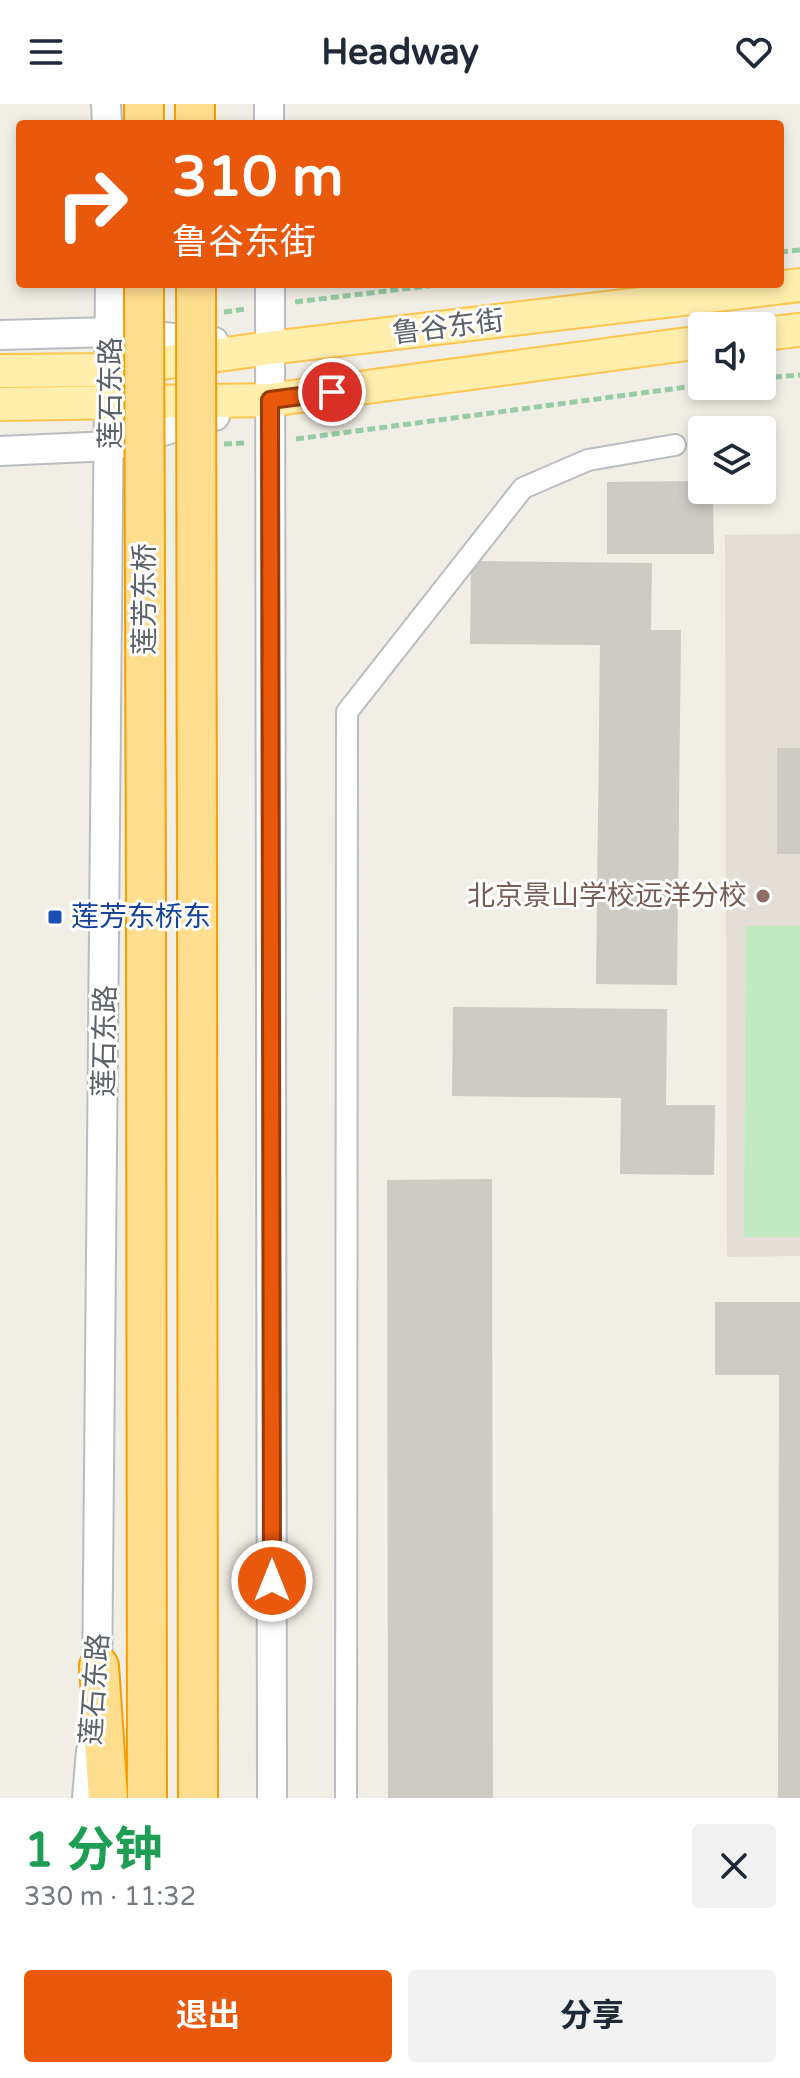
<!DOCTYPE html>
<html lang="zh">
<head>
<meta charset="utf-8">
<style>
  :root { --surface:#fff; --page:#f2f2f3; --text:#1f2937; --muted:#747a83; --accent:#ea580c }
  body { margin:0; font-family:"Varela Round","Noto Sans SC",sans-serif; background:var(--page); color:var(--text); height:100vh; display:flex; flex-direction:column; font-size:30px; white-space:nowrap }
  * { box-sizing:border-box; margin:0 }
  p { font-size:26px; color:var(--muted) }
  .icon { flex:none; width:44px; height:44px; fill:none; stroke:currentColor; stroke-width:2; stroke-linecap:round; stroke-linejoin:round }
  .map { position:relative; height:1694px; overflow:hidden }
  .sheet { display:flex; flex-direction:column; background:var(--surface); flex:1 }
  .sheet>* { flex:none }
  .guide { position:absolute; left:16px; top:16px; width:768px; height:168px; border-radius:8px; box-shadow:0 4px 12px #0003; background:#ea580c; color:#fff; overflow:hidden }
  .controls { position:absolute; left:688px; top:208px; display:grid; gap:16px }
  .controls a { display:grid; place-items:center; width:88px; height:88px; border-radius:8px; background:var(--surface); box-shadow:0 4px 12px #0003; font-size:40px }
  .pin { position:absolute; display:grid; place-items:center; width:68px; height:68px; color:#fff; margin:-34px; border:4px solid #fff; border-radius:50%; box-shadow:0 2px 8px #0007 }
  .me { position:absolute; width:88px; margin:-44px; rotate:0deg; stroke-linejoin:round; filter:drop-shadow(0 0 6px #0008) }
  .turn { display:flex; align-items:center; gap:28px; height:168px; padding:0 24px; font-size:36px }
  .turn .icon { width:104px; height:104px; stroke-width:2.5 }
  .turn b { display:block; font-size:56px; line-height:68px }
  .round { display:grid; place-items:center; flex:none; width:84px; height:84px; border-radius:8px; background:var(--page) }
  .overview { display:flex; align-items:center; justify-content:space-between; height:136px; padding:0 24px }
  h1 { font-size:48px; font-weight:700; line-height:60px; color:#1e9e55 }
  .button { display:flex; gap:16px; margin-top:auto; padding:16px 24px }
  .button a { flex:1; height:92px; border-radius:8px; background:var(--accent); color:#fff; font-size:32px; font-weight:700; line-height:92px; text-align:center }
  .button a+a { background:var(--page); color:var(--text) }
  header { display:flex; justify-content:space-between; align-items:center; height:104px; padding:0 24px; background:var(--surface); font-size:36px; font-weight:700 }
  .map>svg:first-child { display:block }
  .education { fill:#e3dfd6 }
  .green { fill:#c1eac0 }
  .building { fill:#cecac4 }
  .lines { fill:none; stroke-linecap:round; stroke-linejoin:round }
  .street-casing { stroke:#babdc2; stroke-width:24 }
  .secondary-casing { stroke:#b9bdc2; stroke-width:32 }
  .primary-casing { stroke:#fec650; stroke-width:36 }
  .highway-casing { stroke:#f69e00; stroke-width:42 }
  .path { stroke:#97cca4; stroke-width:5; stroke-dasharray:8 4; stroke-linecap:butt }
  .street { stroke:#fff; stroke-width:20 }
  .secondary { stroke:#fff; stroke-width:28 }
  .primary { stroke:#ffeeac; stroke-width:32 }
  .highway { stroke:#ffdd8e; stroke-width:38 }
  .highway-bridge-casing { stroke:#f69e00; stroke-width:42; stroke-linecap:butt }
  .highway-bridge { stroke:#ffdd8e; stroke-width:38 }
  .route-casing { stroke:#983908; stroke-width:20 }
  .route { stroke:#ea580c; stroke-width:14 }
  .education-dot { fill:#8d6e63; stroke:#fff; stroke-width:3 }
  .transit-dot { fill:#1a4fb4; stroke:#fff; stroke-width:3 }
  .labels { text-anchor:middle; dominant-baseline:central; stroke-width:6; stroke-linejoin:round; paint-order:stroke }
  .street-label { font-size:28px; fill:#5d6267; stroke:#fff }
  .education-label { font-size:28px; fill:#785e54; stroke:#fff; text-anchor:end }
  .transit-label { font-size:28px; fill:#164399; stroke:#fff; text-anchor:start }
</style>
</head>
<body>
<header><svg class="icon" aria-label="menu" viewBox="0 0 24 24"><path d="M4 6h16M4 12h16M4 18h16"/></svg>Headway<svg class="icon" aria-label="heart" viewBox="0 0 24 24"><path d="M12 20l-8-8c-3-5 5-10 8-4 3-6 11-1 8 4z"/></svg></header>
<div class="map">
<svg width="800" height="1694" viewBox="0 0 800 1694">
  <rect width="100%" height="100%" fill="#f1eee5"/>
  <path class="education" d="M800 430V1152L727 1153 725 431Z"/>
  <path class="green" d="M746 822H800V1133H744Z"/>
  <g class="building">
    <path d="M702 377V386H713L714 450H607V378Z"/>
    <path d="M471 457 652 459 651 526H681L677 881 596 880 600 541 470 540Z"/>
    <rect x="777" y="644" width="23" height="106"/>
    <path d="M453 903 667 905 666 1001H715L714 1071 620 1070 621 994 452 992Z"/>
    <path d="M492 1075 493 1694H388L387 1076Z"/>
    <path d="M715 1198H800V1694H778L779 1271H715Z"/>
  </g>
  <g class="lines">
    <g class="street-casing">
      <path id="street" d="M346 1694 347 608 523 384 588 356 675 341"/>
    </g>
    <g class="secondary-casing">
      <g id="secondary">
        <path d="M106 0 107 20"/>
        <path d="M269 0V20"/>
        <path d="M270 180 272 1694"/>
        <path d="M0 231 112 228 214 238"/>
        <path d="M0 347 111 342 215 312"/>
        <path d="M97 1582 110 180"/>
        <path d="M87 1694 91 1647"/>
      </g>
    </g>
    <g class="primary-casing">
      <g id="primary">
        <path d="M762 230 800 226"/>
        <path d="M0 267 111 266 270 244 800 181"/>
        <path d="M0 300 270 296 702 238"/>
      </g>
    </g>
    <g class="highway-casing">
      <g id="highway">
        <path d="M144 0V20"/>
        <path d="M195 0V20"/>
        <path d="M197 809 198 1694"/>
        <path d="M146 810 147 1694"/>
        <path d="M99 1562 108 1694"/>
      </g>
    </g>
    <g class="path">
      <path d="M780 148 800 146"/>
      <path d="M295 198 445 180"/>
      <path d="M224 208 246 205"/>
      <path d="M762 274 800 271"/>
      <path d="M296 335 702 281"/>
      <path d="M224 340 246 339"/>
    </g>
    <use href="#street" class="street"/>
    <use href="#secondary" class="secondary"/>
    <use href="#primary" class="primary"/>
    <use href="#highway" class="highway"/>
    <g class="highway-bridge-casing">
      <g id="highway-bridge">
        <path d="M144 180 146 810"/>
        <path d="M196 180 197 809"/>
      </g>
    </g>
    <use href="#highway-bridge" class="highway-bridge"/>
  </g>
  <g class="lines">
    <g class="route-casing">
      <path id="route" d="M272 1477 270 296 332 288"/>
    </g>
    <use href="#route" class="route"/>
  </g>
  <circle class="education-dot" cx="763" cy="792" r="8"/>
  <rect class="transit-dot" x="47" y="805" width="16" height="16" rx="4"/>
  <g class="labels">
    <g class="street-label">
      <text transform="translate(448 223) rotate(-7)">鲁谷东街</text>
      <text transform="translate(111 289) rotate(-90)">莲石东路</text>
      <text transform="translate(145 495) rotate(-90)">莲芳东桥</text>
      <text transform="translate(105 937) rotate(-89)">莲石东路</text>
      <text transform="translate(95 1585) rotate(-86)">莲石东路</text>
    </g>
    <g class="education-label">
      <text x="747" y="792">北京景山学校远洋分校</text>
    </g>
    <g class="transit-label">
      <text x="71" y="813">莲芳东桥东</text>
    </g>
  </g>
</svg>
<div class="controls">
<a><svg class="icon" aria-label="sound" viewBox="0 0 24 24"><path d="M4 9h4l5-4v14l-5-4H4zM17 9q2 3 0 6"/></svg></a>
<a><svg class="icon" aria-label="layers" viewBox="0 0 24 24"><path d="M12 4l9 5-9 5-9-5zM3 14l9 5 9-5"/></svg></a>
</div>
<div class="pin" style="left:332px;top:288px;background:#d93025"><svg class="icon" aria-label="arrive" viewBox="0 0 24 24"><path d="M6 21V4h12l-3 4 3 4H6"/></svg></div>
<svg class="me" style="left:272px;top:1477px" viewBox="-20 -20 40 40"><circle r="17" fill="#ea580c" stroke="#fff" stroke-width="3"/><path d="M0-11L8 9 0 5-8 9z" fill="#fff"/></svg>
<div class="guide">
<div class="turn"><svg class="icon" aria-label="right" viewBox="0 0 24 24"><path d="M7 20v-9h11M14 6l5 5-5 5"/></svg><div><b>310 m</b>鲁谷东街</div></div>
</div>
</div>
<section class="sheet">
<div class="overview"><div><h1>1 分钟</h1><p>330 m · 11:32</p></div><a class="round"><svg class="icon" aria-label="close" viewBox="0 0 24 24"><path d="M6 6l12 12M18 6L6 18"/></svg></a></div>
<div class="button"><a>退出</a><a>分享</a></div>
</section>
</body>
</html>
